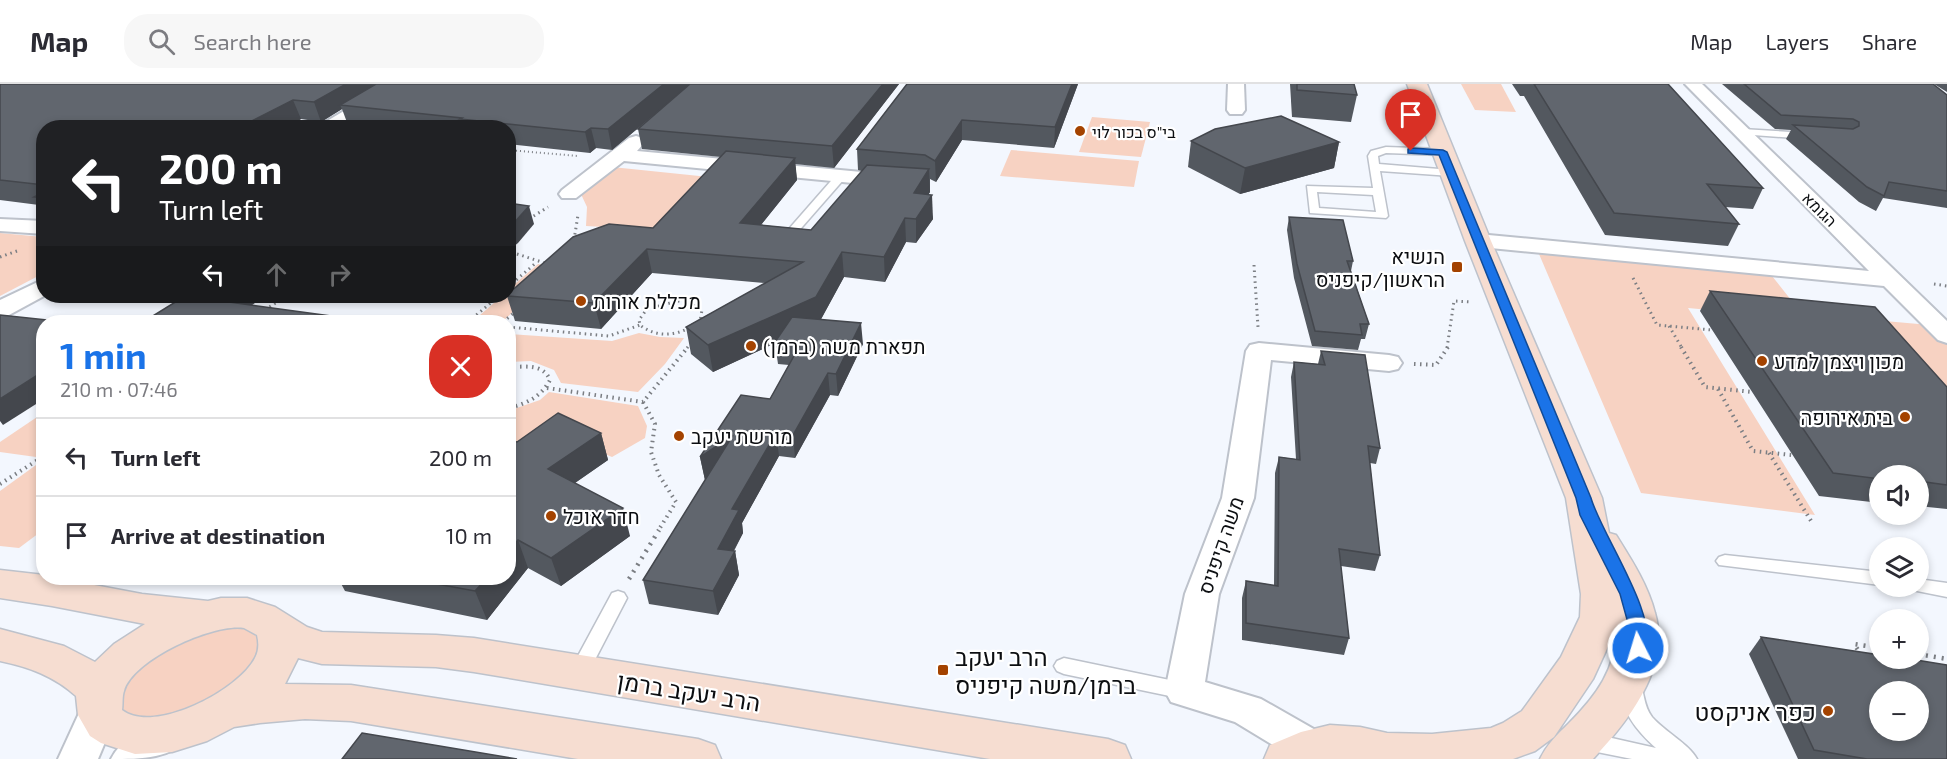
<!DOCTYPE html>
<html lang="en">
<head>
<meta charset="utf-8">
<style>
  :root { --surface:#fff; --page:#f7f7f7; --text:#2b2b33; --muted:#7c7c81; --line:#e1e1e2; --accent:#1a73e8 }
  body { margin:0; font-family:"Exo 2",Heebo,sans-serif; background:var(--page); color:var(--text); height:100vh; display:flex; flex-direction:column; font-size:22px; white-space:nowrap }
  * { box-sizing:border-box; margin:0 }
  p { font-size:20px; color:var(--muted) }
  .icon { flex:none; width:33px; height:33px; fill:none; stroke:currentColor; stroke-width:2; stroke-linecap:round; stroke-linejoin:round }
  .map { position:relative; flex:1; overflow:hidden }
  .sheet { position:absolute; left:36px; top:231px; width:480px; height:270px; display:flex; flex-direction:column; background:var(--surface); border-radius:24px; box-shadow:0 3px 9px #0003 }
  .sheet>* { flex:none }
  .guide { position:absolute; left:36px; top:36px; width:480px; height:183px; border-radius:24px; box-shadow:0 3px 9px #0003; background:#202124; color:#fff; overflow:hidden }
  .controls { position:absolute; left:1869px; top:381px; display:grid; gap:12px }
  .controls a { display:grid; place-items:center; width:60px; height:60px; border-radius:50%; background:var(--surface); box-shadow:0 3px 9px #0003; font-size:30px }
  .pin { position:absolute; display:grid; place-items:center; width:51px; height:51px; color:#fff; margin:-62px -26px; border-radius:50% 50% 50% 0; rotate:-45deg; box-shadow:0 0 6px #0007 }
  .pin .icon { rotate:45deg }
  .me { position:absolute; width:66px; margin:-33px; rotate:355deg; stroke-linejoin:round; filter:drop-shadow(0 0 4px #0008) }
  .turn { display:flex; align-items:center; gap:21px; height:126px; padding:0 24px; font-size:27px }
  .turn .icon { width:78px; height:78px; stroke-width:2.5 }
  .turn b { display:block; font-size:42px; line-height:51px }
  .lanes { display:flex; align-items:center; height:57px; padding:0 24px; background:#0003; justify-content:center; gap:30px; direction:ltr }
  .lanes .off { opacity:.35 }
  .round { display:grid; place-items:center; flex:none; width:63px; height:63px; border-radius:24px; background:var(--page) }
  .head { display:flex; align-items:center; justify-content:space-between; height:102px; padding:0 24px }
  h1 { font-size:36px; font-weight:700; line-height:45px; color:var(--accent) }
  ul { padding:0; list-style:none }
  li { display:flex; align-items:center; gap:18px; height:78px; padding:0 24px; border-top:2px solid var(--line) }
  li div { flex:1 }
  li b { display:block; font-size:22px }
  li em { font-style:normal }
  header { display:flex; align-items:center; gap:36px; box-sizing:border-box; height:84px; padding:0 30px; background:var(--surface); border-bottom:2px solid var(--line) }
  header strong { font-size:28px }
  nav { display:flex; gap:33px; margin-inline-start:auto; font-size:21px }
  .search { width:420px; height:54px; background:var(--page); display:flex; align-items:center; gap:15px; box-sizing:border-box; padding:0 21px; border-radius:24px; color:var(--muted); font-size:22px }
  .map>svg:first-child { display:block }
  .green { fill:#f7d2c2 }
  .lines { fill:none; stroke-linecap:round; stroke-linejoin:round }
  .lane-casing { stroke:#bdc2cb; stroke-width:3 }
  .street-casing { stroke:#bdc2cb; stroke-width:4 }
  .secondary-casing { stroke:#bdc2cb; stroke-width:3 }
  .path-far3 { stroke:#7b7e83; stroke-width:2; stroke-dasharray:1 3; stroke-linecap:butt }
  .path-far2 { stroke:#7b7e83; stroke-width:3; stroke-dasharray:1.5 4; stroke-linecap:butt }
  .path-far1 { stroke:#7b7e83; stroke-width:4; stroke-dasharray:1.5 4.5; stroke-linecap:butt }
  .path { stroke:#7b7e83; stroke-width:4.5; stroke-dasharray:2 6; stroke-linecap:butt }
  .lane { fill:#fff; fill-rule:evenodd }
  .street { fill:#fff; fill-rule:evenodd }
  .secondary { fill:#f6ddd1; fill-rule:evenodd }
  .wall { fill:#53585f }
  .shaded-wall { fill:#44474d }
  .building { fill:#61666e; stroke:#44474d; stroke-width:1.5; fill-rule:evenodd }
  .route { fill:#1a73e8; stroke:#114b97; stroke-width:1.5 }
  .poi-dot { fill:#a44300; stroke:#fff; stroke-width:2 }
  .labels { text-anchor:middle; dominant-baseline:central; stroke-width:4.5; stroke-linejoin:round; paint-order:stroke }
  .far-poi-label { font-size:16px; fill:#0c0e11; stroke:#fff; text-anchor:start }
  .far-street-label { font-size:16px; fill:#0c0e11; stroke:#fff }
  .poi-label { font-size:20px; fill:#0c0e11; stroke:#fff; text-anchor:start }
  .street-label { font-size:20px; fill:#0c0e11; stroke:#fff }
  .near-poi-label { font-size:24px; fill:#0c0e11; stroke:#fff; text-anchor:start }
  .near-street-label { font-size:24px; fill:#0c0e11; stroke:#fff }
</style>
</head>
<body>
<header>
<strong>Map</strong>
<div class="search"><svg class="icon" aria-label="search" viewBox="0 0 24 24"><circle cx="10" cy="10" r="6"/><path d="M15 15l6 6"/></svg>Search here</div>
<nav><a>Map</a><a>Layers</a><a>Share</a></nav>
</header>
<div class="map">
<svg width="1947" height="675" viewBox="0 0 1947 675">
  <rect width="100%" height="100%" fill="#f3f7fe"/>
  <g class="green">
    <path d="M1461 0H1501L1516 28 1475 26Z"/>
    <path d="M1092 33 1150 38 1141 73 1079 68Z"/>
    <path d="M1011 66 1139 77 1134 103 1000 92Z"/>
    <path d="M612 83 709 93 658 146 586 142 587 123 580 108Z"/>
    <path d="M0 149 43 153 44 189 0 212Z"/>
    <path d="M1539 170 1772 192 1806 235 1688 224 1815 431 1641 409Z"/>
    <path d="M538 180 561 184 502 238H472L502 212H508L509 205Z"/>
    <path d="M1862 235 1941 242 1947 249V335Z"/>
    <path d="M639 249 660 253 684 254 665 280 638 308 561 299 554 286 531 277 509 278V250L612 257Z"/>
    <path d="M549 308 638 322 647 342 645 354 612 373 564 353 509 365 508 327 540 316Z"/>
    <path d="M43 329V368L36 373 0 368V358Z"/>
    <path d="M43 376V446L19 464 0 462V407Z"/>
    <path d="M238 540 252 547 260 557 258 575 233 607 156 640 113 627 117 596 149 564Z"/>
  </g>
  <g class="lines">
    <g class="lane-casing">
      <g id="lane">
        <path d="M1742 45 1807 49 1812 52 1807 55 1739 50 1737 48Z"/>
        <path d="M1386 63 1443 65 1448 68 1443 71 1386 69 1378 72 1379 80 1451 86 1456 89 1451 92 1380 87 1388 132 1386 134 1310 129 1307 102 1373 104 1368 72 1371 67ZM1317 108 1373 111 1376 128 1319 124Z"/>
        <path d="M841 89 845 90V94L796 150H788V146L837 90Z"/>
        <path d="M1725 471 1880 488V501L1719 481 1716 477 1719 473Z"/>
        <path d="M1918 495 1947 499V513L1912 506 1910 502H1918Z"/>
        <path d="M618 507 624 509 627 514 586 593 579 596 572 593 569 588 572 583 612 509Z"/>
        <path d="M1064 574 1184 599 1191 601 1194 607 1191 613 1184 615 1064 590 1057 587 1054 582 1057 577Z"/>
        <path d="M1632 595 1639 597C1645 609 1643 621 1652 633 1664 647 1689 660 1697 675H1632L1597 668 1586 675H1558L1561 669 1594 650 1656 664C1640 650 1613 621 1625 597Z"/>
      </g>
    </g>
    <g class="street-casing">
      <g id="street">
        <path d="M390 0H410L338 44H315Z"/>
        <path d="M1228 0H1244L1245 26 1242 30H1230L1227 26Z"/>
        <path d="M1685 0H1702L1947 237V259L1938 256 1884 202 1470 162 1467 157 1470 152 1478 150 1869 187Z"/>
        <path d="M636 52 643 54 645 58 637 67 894 91 901 93 904 97 901 101 894 103 624 77 576 114H562L559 110 562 106 629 54Z"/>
        <path d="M0 135 44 137V150L0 147Z"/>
        <path d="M44 195V212L9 231 0 233V216Z"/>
        <path d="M1259 259 1389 271 1398 273 1402 279 1398 285 1389 287 1271 276 1254 414 1219 510 1205 598 1261 615 1326 652 1332 664 1327 675H1296L1235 638 1171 618 1165 607 1185 510 1222 414 1246 267 1250 261Z"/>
        <path d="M100 609 114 614 119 625 98 675H58L86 614Z"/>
        <path d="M170 634 184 639 190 651C174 675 141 675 111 675 121 654 149 642 170 634Z"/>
      </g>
    </g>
    <g class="secondary-casing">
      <g id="secondary">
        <path d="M1407 0H1427L1491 157 1602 414 1609 449 1616 451C1631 475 1648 501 1655 529 1671 584 1628 637 1593 675H1540C1547 660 1557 651 1569 639 1596 612 1617 584 1616 545L1593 595 1554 653 1535 667 1513 675H1264L1270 661 1301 648 1330 641 1360 643 1387 649 1432 650 1491 644 1503 639 1522 627 1561 573 1580 533 1581 510 1566 414 1465 157Z"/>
        <path d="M0 486 44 491V494H57L142 510 208 517 221 514H247L275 523 307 543 322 548 436 551 474 554 1108 655 1125 661 1131 675H990L474 588 436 583 322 580 298 574 285 600 351 601 698 655 715 661 721 675H578L351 637 305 635 260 639 234 643 207 657 172 668 135 670 101 659 90 652 78 631 76 612C54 592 29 583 0 577V545L64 562 95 578 114 560 145 540 52 522 0 514ZM244 544 257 551C259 559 259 567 255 574 239 606 154 651 122 626 123 620 122 612 124 607 133 575 214 539 244 544Z"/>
      </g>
    </g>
    <path class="path-far3" d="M508 66 578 72"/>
    <g class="path-far2">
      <path d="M529 135 548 123"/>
      <path d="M574 156 578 131"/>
      <path d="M517 170 548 180"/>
      <path d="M0 173 17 167"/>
      <path d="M1254 181 1258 243"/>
      <path d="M1633 194 1657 241 1712 246"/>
      <path d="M1934 200 1947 202"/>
      <path d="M508 203 537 178"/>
      <path d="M678 217 689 219 702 226 700 237C682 251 659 256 640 241L639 236 647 225Z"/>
      <path d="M265 226 286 212"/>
      <path d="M468 238 499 212"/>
      <path d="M503 238 515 228"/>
      <path d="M1669 242 1682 264"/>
      <path d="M508 243 609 252 640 241"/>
      <path d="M687 264 691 259"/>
      <path d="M1447 264 1454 217 1471 218"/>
    </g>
    <g class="path-far1">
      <path d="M1681 263 1705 303 1752 308"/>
      <path d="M1414 280 1436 281 1448 263"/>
      <path d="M508 283C524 283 543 279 550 296 541 313 526 320 508 324"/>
      <path d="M547 304 643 318 688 263"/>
      <path d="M1718 305 1753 367 1792 371"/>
      <path d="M643 318 655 340 651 368 659 391 676 418 658 447"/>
      <path d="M1769 369 1813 440"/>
      <path d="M0 400 44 372"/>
    </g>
    <g class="path">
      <path d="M629 495 659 446"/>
      <path d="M1918 570 1947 575"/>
      <path d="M1862 572 1854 560 1880 564"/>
    </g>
    <use href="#lane" class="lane"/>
    <use href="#street" class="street"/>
    <use href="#secondary" class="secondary"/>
  </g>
  <g class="wall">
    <path d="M0 0H899L834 84 795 80 797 96 761 141 811 146 862 87 858 86 857 65 907 0H1078L1054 64 962 56 936 98 930 95V108L928 111 933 135 916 159 906 158 885 198 844 193 821 235 863 260 838 312 830 311 795 374 779 372 742 439 743 449 734 467H735L739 491 718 531 649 520 643 496 706 395 705 396 700 373 770 315 789 281 778 280 775 259 713 288 691 270 686 243 765 199 652 189 601 245 515 237 507 212 653 144 721 73 642 65 638 45 690 1 612 66 596 64 590 69 508 60V44H373L348 41 342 25 321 38 301 35 286 44H44V130L39 121 0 116Z"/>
    <path d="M1290 0H1354L1357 11 1351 38 1292 33Z"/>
    <path d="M1512 0H1668L1763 104 1753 125 1725 123 1739 140 1728 162 1605 151 1524 12H1520Z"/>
    <path d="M1722 0H1933L1947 11V124L1883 114 1876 127 1859 118 1786 55 1791 46 1775 45Z"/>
    <path d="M1934 0H1947V8Z"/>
    <path d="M1191 57 1339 58 1334 84 1240 110 1188 83Z"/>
    <path d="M1289 133 1353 177 1351 187 1369 240 1365 255H1361L1358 266 1312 262 1294 194 1287 146Z"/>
    <path d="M1710 207 1947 303V425L1918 422V392H1880V419L1819 412 1700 227Z"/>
    <path d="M1321 267 1380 364 1376 380 1370 379 1380 471 1375 487 1341 482 1349 554 1344 571 1242 556V514L1246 497 1274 501 1275 389 1279 373 1296 375 1291 293 1294 278 1318 280Z"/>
    <path d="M601 349 608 376 575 399 630 452 561 502 528 484 487 536 345 507 338 494H508L517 358Z"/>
    <path d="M1761 553 1947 675H1798L1749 570Z"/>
  </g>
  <g class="shaded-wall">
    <path d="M346 0H382L340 21 342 25 321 38 314 18Z"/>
    <path d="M664 0H690L612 66 608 45Z"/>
    <path d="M883 0H899L834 84 832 62Z"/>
    <path d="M1072 0H1078L1054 64 1055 43Z"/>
    <path d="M293 16 301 35 286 44H238Z"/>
    <path d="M962 36V56L936 98 935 77Z"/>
    <path d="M591 44 596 64 590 69 585 48Z"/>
    <path d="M1339 58 1334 84 1240 110 1245 84Z"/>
    <path d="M795 74 797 96 743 163 740 139Z"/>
    <path d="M929 85 930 108 915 132 914 109Z"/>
    <path d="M932 111 933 135 916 159V135Z"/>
    <path d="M529 122 534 140 518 159 508 167V144Z"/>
    <path d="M905 134 906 158 885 198 884 173Z"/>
    <path d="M647 165 652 189 601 245 594 219Z"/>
    <path d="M842 168 844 193 819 239 713 288 708 261Z"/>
    <path d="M230 212H265L231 236 222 217Z"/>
    <path d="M861 239 863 260 838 312 836 290Z"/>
    <path d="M44 287V315L3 341 0 337V315Z"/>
    <path d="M828 289 830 311 795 374 793 351Z"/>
    <path d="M601 349 608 376 556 412 548 385Z"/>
    <path d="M776 349 779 372 742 439 743 449 722 488 718 465 732 425Z"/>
    <path d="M733 351 737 374 705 396 700 373Z"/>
    <path d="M623 424 630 452 561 502 551 474Z"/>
    <path d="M518 456 528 484 487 536 475 507 487 494H508V468Z"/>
    <path d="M735 467 739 491 718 531 713 507Z"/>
  </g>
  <g class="building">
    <path d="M0 0H346L314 18 293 16 238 44H44V101L0 96Z"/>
    <path d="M376 0H664L608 45 591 44 585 48 460 35 462 34 340 21Z"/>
    <path d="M690 0H883L832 62 638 45Z"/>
    <path d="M907 0H1072L1055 43 962 36 935 77 925 71 857 65Z"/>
    <path d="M1297 0H1354L1357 11 1297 6Z"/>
    <path d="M1534 0H1668L1763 104 1707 100 1739 140 1614 129Z"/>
    <path d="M1744 0H1933L1947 11V107L1889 98 1884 112 1867 103 1793 41 1853 45 1859 42V38L1853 35 1781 31Z"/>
    <path d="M1281 32 1339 58 1245 84 1191 57 1215 45Z"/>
    <path d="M726 67 795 74 740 139 811 146 867 81 929 85 914 109 932 111 916 135 905 134 884 173 842 168 816 213 708 261 686 243 803 178 647 165 594 219 507 212H508V210L573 153 609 140 653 144Z"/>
    <path d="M44 108V114L34 113Z"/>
    <path d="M508 119 529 122 513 140 508 144Z"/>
    <path d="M1289 133 1343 136 1353 177H1347L1369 240H1360L1362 251 1315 247 1297 180Z"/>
    <path d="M1710 207 1875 223 1947 303V401L1918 397V392H1880V395L1833 389Z"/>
    <path d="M185 212H230L222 217 360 236 356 238H143Z"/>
    <path d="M0 231 66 238H44V287L0 315Z"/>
    <path d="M792 233 861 239 836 290 828 289 793 351 776 349 732 425 739 426 718 465 735 467 713 507 643 496 733 351 700 373 741 311 770 315 800 261 775 258Z"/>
    <path d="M1321 267 1365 271 1380 364 1368 362 1380 471 1339 465 1349 554 1246 539V497L1278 502 1279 373 1300 376 1294 278 1325 281Z"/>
    <path d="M558 329 601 349 548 385 623 424 551 474 518 456 508 468V356L517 358Z"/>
    <path d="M404 494H487L475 507Z"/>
    <path d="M1761 553 1880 571V574H1904L1947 581V675H1867L1814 666ZM1880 608H1918V646H1880Z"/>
    <path d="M362 649 517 675H342Z"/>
  </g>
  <path class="route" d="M1411 64 1443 66 1447 68 1591 414C1601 450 1662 536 1644 568L1638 570 1632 568 1629 564 1628 539 1620 510 1580 431 1576 414 1439 71 1408 69V65Z"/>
  <g class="poi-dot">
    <circle cx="1080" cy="47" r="6"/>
    <rect x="1451" y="177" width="12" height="12" rx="3"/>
    <circle cx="581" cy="217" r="6"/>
    <circle cx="751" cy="262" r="6"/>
    <circle cx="1762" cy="277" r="6"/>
    <circle cx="1905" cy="333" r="6"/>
    <circle cx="679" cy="352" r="6"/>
    <circle cx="551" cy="432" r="6"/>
    <rect x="937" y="580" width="12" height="12" rx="3"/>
    <circle cx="1828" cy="627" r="6"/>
  </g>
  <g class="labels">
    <g class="far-poi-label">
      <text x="1092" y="47">בי"ס בכור לוי</text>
    </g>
    <g class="far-street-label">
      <text transform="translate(1820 125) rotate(45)">הגומא</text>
    </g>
    <g class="poi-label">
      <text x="1445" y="172" text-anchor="end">הנשיא<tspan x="1445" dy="23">הראשון/קיפניס</tspan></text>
      <text x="593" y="217">מכללת אורות</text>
      <text x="763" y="262">תפארת משה (ברמן)</text>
      <text x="1774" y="277">מכון ויצמן למדע</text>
      <text x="1893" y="333" text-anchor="end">בית אירופה</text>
      <text x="691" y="352">מורשת יעקב</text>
      <text x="563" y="432">חדר אוכל</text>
    </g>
    <g class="street-label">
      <text transform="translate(1220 461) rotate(-71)">משה קיפניס</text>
    </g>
    <g class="near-poi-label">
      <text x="955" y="572">הרב יעקב<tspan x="955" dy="28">ברמן/משה קיפניס</tspan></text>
      <text x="1816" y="627" text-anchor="end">כפר אניקסט</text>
    </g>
    <g class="near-street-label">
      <text transform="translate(689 607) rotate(9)">הרב יעקב ברמן</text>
    </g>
  </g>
</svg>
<div class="controls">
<a><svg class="icon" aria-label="sound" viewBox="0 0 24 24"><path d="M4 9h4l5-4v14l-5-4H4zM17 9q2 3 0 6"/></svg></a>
<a><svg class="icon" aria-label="layers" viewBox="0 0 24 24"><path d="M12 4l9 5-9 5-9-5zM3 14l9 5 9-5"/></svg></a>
<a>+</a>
<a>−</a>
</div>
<div class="pin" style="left:1411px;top:67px;background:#d93025"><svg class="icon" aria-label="arrive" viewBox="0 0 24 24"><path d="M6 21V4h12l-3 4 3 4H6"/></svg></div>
<svg class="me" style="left:1638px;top:564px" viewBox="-20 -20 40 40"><circle r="17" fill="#1a73e8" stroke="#fff" stroke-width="3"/><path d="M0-11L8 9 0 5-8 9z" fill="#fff"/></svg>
<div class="guide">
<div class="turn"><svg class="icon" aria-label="left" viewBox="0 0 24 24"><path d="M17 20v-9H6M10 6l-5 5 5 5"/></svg><div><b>200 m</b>Turn left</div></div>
<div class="lanes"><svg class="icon" aria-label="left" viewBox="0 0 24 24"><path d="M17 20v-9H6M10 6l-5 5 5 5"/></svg><svg class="icon off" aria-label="ahead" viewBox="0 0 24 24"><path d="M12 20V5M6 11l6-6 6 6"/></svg><svg class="icon off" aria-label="right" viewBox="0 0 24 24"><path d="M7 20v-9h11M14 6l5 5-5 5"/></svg></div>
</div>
<section class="sheet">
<div class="head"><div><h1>1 min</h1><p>210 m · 07:46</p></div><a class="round" style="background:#d93025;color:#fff"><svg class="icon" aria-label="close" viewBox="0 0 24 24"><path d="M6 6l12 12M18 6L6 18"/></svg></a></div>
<ul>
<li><svg class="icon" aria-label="left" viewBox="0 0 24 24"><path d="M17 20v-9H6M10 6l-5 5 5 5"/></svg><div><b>Turn left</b></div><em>200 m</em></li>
<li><svg class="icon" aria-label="arrive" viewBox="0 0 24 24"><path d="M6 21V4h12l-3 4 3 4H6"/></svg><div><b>Arrive at destination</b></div><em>10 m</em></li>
</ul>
</section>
</div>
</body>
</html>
